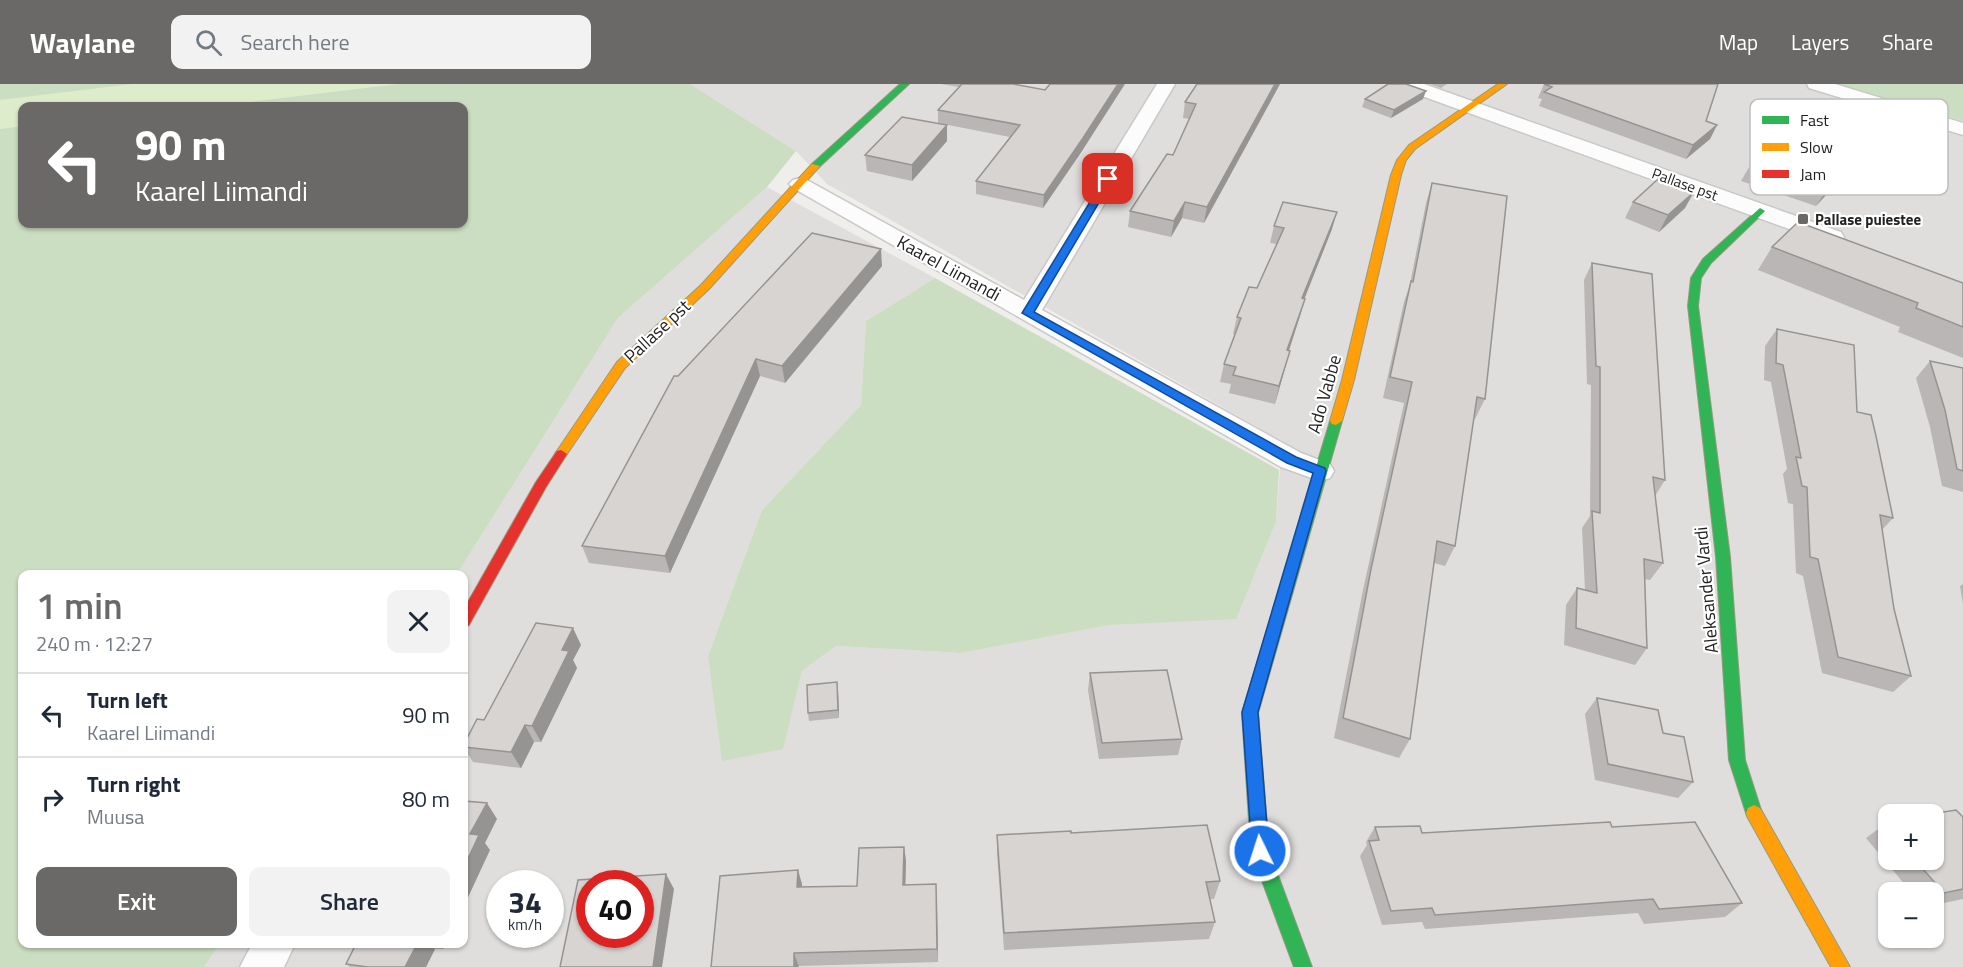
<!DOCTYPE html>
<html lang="en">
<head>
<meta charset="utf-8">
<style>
  :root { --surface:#fff; --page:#f2f2f3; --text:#1f2937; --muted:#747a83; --line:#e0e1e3; --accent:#6a6968 }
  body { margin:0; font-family:"Titillium Web",sans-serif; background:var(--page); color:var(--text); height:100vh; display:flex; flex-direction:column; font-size:22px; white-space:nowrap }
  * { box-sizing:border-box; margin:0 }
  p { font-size:20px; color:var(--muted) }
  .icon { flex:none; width:33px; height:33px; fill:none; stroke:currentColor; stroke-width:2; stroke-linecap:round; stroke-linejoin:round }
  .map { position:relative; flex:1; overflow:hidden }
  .panel { position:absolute; left:18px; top:486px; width:450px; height:378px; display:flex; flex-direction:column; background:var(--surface); border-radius:12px; box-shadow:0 2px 4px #0004 }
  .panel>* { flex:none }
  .banner { position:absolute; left:18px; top:18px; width:450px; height:126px; border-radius:12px; box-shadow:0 2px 4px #0004; background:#6a6968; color:#fff; overflow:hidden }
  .controls { position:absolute; left:1878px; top:720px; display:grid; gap:12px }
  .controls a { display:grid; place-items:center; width:66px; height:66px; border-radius:12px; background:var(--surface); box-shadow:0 2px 4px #0004; font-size:30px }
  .speed { position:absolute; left:486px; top:786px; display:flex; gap:12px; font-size:30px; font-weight:700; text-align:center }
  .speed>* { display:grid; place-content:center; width:78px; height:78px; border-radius:50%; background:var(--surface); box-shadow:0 2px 4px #0004; line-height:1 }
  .speed small { font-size:15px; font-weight:400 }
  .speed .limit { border:9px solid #d22; background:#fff; color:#111 }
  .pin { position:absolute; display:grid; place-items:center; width:51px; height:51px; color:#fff; margin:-26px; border-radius:12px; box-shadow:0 3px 9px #0006 }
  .me { position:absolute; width:66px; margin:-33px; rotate:356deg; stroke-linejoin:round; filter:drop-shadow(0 0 4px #0008) }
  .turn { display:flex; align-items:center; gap:21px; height:126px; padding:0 18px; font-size:27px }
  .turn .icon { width:78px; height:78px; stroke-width:2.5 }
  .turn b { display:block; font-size:42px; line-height:51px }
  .round { display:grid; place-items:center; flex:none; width:63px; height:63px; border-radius:12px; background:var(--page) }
  .overview { display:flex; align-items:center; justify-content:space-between; height:102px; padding:0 18px }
  h1 { font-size:36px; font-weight:600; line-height:45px; color:var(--accent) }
  .cta { display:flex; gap:12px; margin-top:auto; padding:12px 18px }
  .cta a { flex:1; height:69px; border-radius:12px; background:var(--accent); color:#fff; font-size:24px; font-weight:600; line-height:69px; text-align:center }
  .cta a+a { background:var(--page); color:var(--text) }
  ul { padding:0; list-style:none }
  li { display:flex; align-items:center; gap:18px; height:84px; padding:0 18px; border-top:2px solid var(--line) }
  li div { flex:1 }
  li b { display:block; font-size:22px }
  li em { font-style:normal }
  header { display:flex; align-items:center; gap:36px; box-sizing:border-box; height:84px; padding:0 30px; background:var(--accent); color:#fff }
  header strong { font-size:28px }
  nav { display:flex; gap:33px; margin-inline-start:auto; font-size:21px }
  .search { width:420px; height:54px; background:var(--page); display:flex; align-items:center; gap:15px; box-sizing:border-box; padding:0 21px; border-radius:12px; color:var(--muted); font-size:22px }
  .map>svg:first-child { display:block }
  .residential { fill:#dfdedc; fill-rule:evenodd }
  .grass { fill:#ddeccb }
  .forest { fill:#cbdec1 }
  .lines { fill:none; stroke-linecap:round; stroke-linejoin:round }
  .street-casing { stroke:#c9c8c7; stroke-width:3 }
  .fast-casing { stroke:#999a82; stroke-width:2 }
  .slow-casing { stroke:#999a82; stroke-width:2 }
  .jam-casing { stroke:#999a82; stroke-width:2 }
  .street { fill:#fdfcfc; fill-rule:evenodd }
  .fast { fill:#30b455; fill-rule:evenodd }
  .slow { fill:#ff9f0a; fill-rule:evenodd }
  .jam { fill:#e5322d; fill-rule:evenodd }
  .wall { fill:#b9b6b5 }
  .shaded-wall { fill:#969493 }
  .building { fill:#d7d4d2; stroke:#969493; stroke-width:1.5; fill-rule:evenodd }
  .route { fill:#1a73e8; stroke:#114b97; stroke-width:1.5 }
  .poi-dot { fill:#6a6968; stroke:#fff; stroke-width:2 }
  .labels { text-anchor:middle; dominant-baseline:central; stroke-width:4.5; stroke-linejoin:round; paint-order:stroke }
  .far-street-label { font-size:15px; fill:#222; stroke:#fff }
  .far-poi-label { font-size:15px; font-weight:bold; fill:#222; stroke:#fff; text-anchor:start }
  .street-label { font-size:18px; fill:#222; stroke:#fff }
  .key { fill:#fff; stroke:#bdbdbd; stroke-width:1.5 }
  .key-label { font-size:16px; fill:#222 }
</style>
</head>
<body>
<header>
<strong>Waylane</strong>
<div class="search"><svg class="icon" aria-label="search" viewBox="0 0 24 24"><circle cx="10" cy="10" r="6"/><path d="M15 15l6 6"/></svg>Search here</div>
<nav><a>Map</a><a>Layers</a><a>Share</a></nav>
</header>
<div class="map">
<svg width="1963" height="883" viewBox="0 0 1963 883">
  <rect width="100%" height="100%" fill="#f0eeeb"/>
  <path class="residential" d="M690 0H1834L1963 37V883H204L220 860H464V490H457L618 234 767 103 935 194 866 237 861 321 762 426 708 572 782 665 802 587 836 562 961 569 1110 541 1236 534 1276 438 1282 357 827 100 796 67ZM1888 730H1934V776H1888ZM500 800H550V850H500ZM590 800H640V850H590ZM1888 808H1934V854H1888Z"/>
  <path class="grass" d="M125 0H398L215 22H22V42L0 45V15Z"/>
  <g class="forest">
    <path d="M0 0H132L0 16Z"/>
    <path d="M398 0H690L796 67 767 103 618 234 457 490H22V860H220L204 883H0V45L22 42V140H464V22H215Z"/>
    <path d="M1834 0H1963V37Z"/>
    <path d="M935 194 1279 386 1276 438 1236 535 1110 541 961 569 836 562 802 587 783 665 722 677 708 572 762 426 861 321 866 237Z"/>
  </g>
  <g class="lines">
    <g class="street-casing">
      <g id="street">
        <path d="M1157 0H1175L1042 226 1301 369 1330 380 1334 387 1330 394 1320 397 1281 383 793 104 789 100 793 96 800 94 807 96 1024 216Z"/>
        <path d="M1398 0H1424L1841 148 1844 153 1841 158 1833 160 1825 158 1400 4Z"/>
        <path d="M1807 0H1835L1963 39V51L1809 4Z"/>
        <path d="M252 860H295L284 883H240Z"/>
      </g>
    </g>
    <g class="fast-casing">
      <g id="fast">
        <path d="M900 0H909L818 84H812V80Z"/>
        <path d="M1760 124 1765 127 1763 129 1711 179 1701 194 1698 222 1730 473 1745 676 1762 729 1760 734 1754 737 1748 734 1746 729 1729 676 1716 473 1688 222 1691 194 1703 175Z"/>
        <path d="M1336 333 1342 337 1258 629 1269 767 1312 883H1294L1251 767 1242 629 1330 337Z"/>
      </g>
    </g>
    <g class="slow-casing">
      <g id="slow">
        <path d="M1498 0H1507L1415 65 1406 76 1401 91 1354 296 1342 337 1336 341 1332 340 1330 337 1342 296 1391 91 1397 76 1409 61Z"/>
        <path d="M812 80 820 82 709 205 625 284 565 373H557L555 370 557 367 617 278 701 201Z"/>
        <path d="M1754 721 1760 724 1850 883H1831L1748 734 1746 729 1748 724Z"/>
      </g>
    </g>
    <g class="jam-casing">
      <path id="jam" d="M561 366 567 370 546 403 469 541 464 543V525L536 398 557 367Z"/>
    </g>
    <use href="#street" class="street"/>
    <use href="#fast" class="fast"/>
    <use href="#slow" class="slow"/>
    <use href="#jam" class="jam"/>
  </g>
  <g class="wall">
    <path d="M941 0H1013L1082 67 1043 124 976 110V97L1010 53 938 39V26L959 3Z"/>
    <path d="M1280 0 1204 139 1182 134 1171 153 1128 143 1130 127 1173 71 1190 35 1183 34 1185 18Z"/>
    <path d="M1430 0H1447L1441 4Z"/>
    <path d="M1544 0 1706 37 1717 41 1710 55 1686 75 1539 22 1542 15 1538 14Z"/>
    <path d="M1365 15H1423L1391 34 1362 23Z"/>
    <path d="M947 57 912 97 867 87 865 71Z"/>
    <path d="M1751 80 1849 81 1838 98 1816 122 1741 97Z"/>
    <path d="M1432 99 1485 315 1475 335H1474L1455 462 1445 482 1434 479 1410 655 1399 674 1334 654 1363 506 1404 319 1383 314 1404 218 1410 200 1426 119Z"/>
    <path d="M1633 118 1685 124 1659 148 1625 134Z"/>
    <path d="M1274 142 1332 145 1304 215 1300 232 1289 267 1285 284 1275 320 1229 309 1231 300 1220 298 1224 280 1235 250H1233L1237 233 1257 204 1277 160 1270 159Z"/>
    <path d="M1772 163 1963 199V274L1898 248 1900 243 1758 186Z"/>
    <path d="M1592 179 1665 396 1655 412 1663 479 1650 496 1645 495 1647 564 1635 581 1564 561 1566 521 1577 504 1585 506 1582 444 1590 432 1591 301 1587 300 1584 196Z"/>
    <path d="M882 182 785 299 760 292 670 489 589 479 582 462 678 292Z"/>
    <path d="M1777 245 1857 328 1893 434 1882 446 1894 525 1911 592 1893 608 1822 589 1803 492 1796 489 1793 420 1788 419 1783 390 1787 385 1771 298 1764 296 1765 262Z"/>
    <path d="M1930 277 1963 284V408L1942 402 1930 343 1916 294Z"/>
    <path d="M1963 500V520L1960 502Z"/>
    <path d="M581 561 573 576 577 584 541 658H534L521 684 473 678 464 664V660L484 636Z"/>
    <path d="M1090 589 1182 655 1178 671 1099 675 1088 606Z"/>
    <path d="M837 598 838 606 839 634 809 637 808 629Z"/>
    <path d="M1597 614 1693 698 1678 714 1595 696 1585 630Z"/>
    <path d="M1963 733V815L1934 821V808H1911L1866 754 1885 740 1888 739V776H1934Z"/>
    <path d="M1375 743 1422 749 1612 743 1742 819 1725 833 1644 840 1638 829 1425 845 1422 838 1382 841 1360 772 1367 761 1366 758Z"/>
    <path d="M1071 749 1220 797 1214 815H1210L1215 838 1209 855 1004 866 997 770V751Z"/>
    <path d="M904 763 906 777 905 801 936 800 938 878 799 882 711 883 802 800V803L857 802Z"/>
    <path d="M356 860H446L443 865H435L426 883H350L346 880Z"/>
  </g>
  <g class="shaded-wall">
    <path d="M1118 0H1125L1082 67 1043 124 1044 111Z"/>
    <path d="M1275 0H1280L1204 139 1207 123Z"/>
    <path d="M1426 7 1423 15 1391 34 1394 26Z"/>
    <path d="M947 41V57L912 97V81Z"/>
    <path d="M1717 41 1710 55 1686 75 1693 61Z"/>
    <path d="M1849 81 1838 98 1816 122 1827 106Z"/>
    <path d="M1694 108 1685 124 1659 148 1668 131Z"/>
    <path d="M1185 118 1182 134 1171 153 1174 137Z"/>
    <path d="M1337 128 1332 145 1298 231 1302 214Z"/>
    <path d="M881 165 882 182 785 299 782 282Z"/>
    <path d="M1305 215 1300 232 1283 284 1287 266Z"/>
    <path d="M1290 267 1285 284 1275 320 1279 302Z"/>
    <path d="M756 275 760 292 670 489 665 472Z"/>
    <path d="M573 544 581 561 573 576 577 584 541 658 532 642 562 566Z"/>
    <path d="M837 598 838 606 839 634 838 626Z"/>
    <path d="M525 641 534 658 521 684 511 668Z"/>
    <path d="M487 719 497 735 485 759 490 766 464 822V783L470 750Z"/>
    <path d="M904 763 906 777 905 815 903 801Z"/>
    <path d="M798 786 802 800V817L797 803Z"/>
    <path d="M666 790 674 805 662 883H653Z"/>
    <path d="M936 800 937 814 938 878 937 865Z"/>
    <path d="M417 860H430L435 865 426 883H405Z"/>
    <path d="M437 860H446L443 865Z"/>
    <path d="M794 869 799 883H794Z"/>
  </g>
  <g class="building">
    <path d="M962 0H1013L1045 6 1050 0H1118L1083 54 1044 111 976 97 1020 41 938 26Z"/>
    <path d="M1197 0H1275L1207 123 1185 118 1174 137 1130 127 1167 70 1173 71 1196 20 1185 18Z"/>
    <path d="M1388 0H1406L1426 7 1394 26 1365 15Z"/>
    <path d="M1544 0H1718L1706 37 1717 41 1693 61 1547 9 1544 8 1552 3Z"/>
    <path d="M902 33 947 41 912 81 865 71Z"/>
    <path d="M1658 95 1694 108 1668 131 1633 118Z"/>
    <path d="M1432 99 1507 112 1485 315 1477 313 1455 462 1437 457 1410 655 1343 634 1371 485 1412 298 1390 293 1411 197 1413 198Z"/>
    <path d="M1283 118 1337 128 1302 214 1305 215 1287 266 1290 267 1279 302 1233 291 1236 283 1224 280 1241 234 1237 233 1249 203 1257 204 1284 144 1274 142Z"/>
    <path d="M1798 138 1963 199V243L1916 224 1918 219 1772 163Z"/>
    <path d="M812 149 881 165 782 282 756 275 665 472 582 462 674 292H678Z"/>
    <path d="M1592 179 1652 190 1665 396 1653 393 1663 479 1644 475 1647 564 1576 544 1577 504 1597 509 1592 427 1600 429V283L1596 282Z"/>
    <path d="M1777 245 1854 261 1857 328 1871 331 1876 352 1893 434 1880 431 1894 525 1911 592 1838 573 1818 475 1810 473 1807 403 1802 402 1796 373 1801 374 1783 281 1776 279Z"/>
    <path d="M1930 277 1963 284V387L1957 385 1945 326Z"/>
    <path d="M536 539 573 544 562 566 569 567 532 642 525 641 511 668 464 663V660L477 635 484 636Z"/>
    <path d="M1167 586 1182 655 1102 659 1090 589Z"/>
    <path d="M837 598 838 626 808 629 807 601Z"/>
    <path d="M1597 614 1658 626 1663 649 1684 653 1693 698 1608 680Z"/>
    <path d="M464 717 487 719 470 750 479 751 464 783Z"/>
    <path d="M1956 726 1963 733V805L1944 809 1915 776H1934V730H1931Z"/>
    <path d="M1610 738 1612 743 1695 738 1742 819 1659 825 1653 815 1435 831 1432 824 1391 827 1369 757 1379 756 1375 743 1420 742 1422 749Z"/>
    <path d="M1207 741 1220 797 1206 798 1215 838 1004 849 997 751 1071 747V749Z"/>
    <path d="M904 763 903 801 936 800 937 865 794 869V883H711L720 792 798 786 797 803 857 802 859 764Z"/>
    <path d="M666 790 653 883H560L578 796ZM590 800H640V850H590Z"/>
    <path d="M356 860H417L405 883H368L346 880Z"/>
  </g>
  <path class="route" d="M1108 92 1113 95 1034 228 1296 373 1325 384 1326 387 1258 628 1269 767 1267 773 1260 775 1254 773 1252 767 1242 628 1313 389 1287 379 1022 229 1104 95Z"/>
  <rect class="poi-dot" x="1797" y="129" width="12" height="12" rx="3"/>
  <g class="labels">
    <g class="far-street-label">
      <text transform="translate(1685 100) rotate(20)">Pallase pst</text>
    </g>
    <g class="far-poi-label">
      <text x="1815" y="135">Pallase puiestee</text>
    </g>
    <g class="street-label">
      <text transform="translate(949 184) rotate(29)">Kaarel Liimandi</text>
      <text transform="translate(657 247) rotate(-43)">Pallase pst</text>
      <text transform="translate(1324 310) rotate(-74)">Ado Vabbe</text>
      <text transform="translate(1706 506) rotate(-95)">Aleksander Vardi</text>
    </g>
  </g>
  <rect x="1750" y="15" width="198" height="96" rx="9" class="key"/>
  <rect x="1762" y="32" width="27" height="8" fill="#30b455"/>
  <rect x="1762" y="59" width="27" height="8" fill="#ff9f0a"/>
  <rect x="1762" y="86" width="27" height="8" fill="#e5322d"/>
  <g class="key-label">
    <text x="1800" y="42">Fast</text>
    <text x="1800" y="69">Slow</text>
    <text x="1800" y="96">Jam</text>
  </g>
</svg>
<div class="controls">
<a>+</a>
<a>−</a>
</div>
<div class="speed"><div>34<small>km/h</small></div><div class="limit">40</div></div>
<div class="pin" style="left:1108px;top:95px;background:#d93025"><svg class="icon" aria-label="arrive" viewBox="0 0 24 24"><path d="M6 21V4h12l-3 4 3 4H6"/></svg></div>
<svg class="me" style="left:1260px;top:767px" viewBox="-20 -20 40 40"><circle r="17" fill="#1a73e8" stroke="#fff" stroke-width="3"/><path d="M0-11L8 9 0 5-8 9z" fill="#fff"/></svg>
<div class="banner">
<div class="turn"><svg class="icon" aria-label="left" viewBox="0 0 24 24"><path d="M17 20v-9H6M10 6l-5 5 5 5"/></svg><div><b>90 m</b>Kaarel Liimandi</div></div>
</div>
<section class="panel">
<div class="overview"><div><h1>1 min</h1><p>240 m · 12:27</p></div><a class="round"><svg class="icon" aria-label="close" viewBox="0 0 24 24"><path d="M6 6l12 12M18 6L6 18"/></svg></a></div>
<ul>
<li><svg class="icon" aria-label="left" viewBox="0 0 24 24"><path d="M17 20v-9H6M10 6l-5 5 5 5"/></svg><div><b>Turn left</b><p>Kaarel Liimandi</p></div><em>90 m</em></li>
<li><svg class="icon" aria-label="right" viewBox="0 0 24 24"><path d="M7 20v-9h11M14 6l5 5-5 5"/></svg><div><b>Turn right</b><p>Muusa</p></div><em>80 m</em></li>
</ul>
<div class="cta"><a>Exit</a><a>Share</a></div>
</section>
</div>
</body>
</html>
